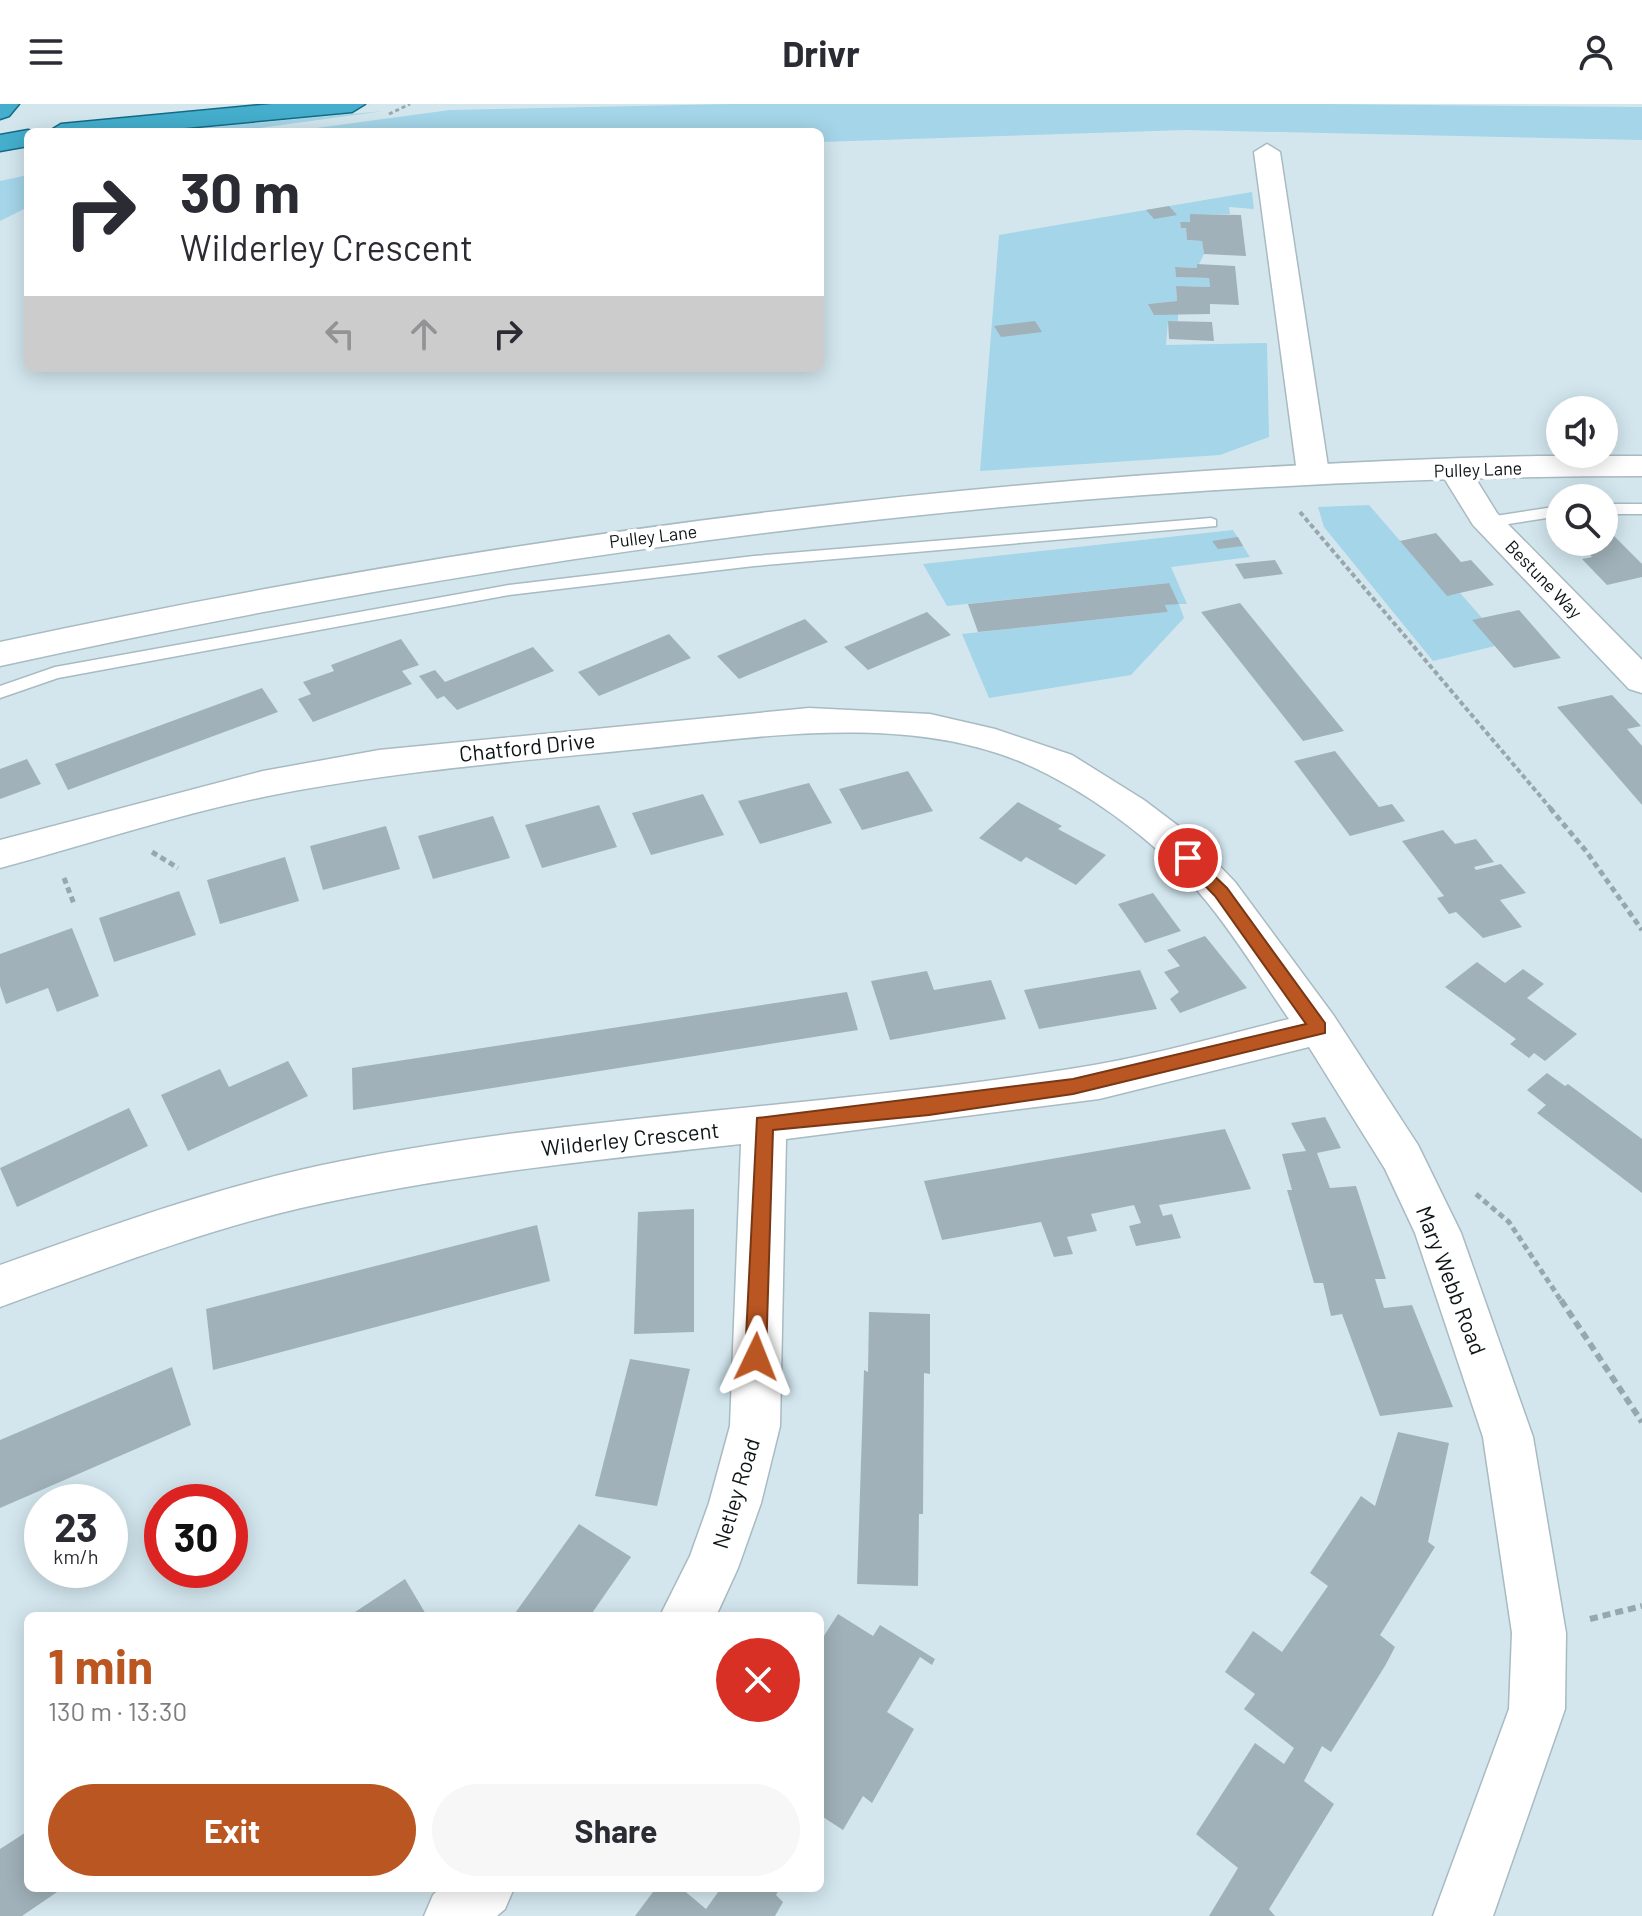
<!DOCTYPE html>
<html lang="en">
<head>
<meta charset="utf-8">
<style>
  :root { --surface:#fff; --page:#f7f7f7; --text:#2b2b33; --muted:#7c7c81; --accent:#ba5621 }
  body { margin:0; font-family:Barlow,sans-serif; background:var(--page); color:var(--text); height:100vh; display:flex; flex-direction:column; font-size:30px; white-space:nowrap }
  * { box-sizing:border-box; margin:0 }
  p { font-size:26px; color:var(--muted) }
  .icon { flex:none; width:44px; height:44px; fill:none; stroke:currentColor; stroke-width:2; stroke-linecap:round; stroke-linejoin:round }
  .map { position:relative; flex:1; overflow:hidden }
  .panel { position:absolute; left:24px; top:1508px; width:800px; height:280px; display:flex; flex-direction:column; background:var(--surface); border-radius:12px; box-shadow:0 4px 20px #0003 }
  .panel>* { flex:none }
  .top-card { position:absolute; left:24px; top:24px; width:800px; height:244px; border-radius:12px; box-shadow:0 4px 20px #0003; background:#fff; color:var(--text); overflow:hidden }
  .fabs { position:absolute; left:1546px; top:292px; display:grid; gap:16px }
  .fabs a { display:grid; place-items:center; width:72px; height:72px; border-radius:50%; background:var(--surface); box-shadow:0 4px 20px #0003; font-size:40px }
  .speed { position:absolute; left:24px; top:1380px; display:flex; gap:16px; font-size:40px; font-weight:700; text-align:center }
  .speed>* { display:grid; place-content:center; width:104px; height:104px; border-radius:50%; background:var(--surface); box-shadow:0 4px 20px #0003; line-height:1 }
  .speed small { font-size:20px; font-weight:400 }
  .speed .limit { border:12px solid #d22; background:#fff; color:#111 }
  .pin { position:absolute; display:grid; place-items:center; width:68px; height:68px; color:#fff; margin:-34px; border:4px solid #fff; border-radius:50%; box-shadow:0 2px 8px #0007 }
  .me { position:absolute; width:88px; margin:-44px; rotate:2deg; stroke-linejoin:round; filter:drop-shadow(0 0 6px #0008) }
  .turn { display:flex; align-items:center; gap:28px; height:168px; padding:0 24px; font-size:36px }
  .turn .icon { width:104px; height:104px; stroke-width:2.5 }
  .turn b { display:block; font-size:56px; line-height:68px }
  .lanes { display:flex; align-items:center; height:76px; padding:0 24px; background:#0003; justify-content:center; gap:40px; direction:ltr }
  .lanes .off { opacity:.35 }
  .round { display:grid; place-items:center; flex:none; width:84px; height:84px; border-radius:42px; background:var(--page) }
  .overview { display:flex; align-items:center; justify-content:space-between; height:136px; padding:0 24px }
  h1 { font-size:48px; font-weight:700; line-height:60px; color:var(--accent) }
  .primary-button { display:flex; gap:16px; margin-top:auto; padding:16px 24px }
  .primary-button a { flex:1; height:92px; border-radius:48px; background:var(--accent); color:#fff; font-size:32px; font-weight:700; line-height:92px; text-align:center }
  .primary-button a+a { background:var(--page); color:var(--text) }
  header { display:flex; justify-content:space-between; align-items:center; height:104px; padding:0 24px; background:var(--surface); font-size:36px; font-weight:700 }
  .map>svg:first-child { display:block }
  .green { fill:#a4d5e8 }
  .building { fill:#a0b1b9 }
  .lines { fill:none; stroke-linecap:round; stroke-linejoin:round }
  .service-casing { stroke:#a8bac2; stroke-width:3 }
  .minor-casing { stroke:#a8bac2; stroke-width:3 }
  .tertiary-casing { stroke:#a8bac2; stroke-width:3 }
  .trunk-casing { stroke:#136b85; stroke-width:3 }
  .path-far3 { stroke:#98a7ad; stroke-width:3; stroke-dasharray:4 3; stroke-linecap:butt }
  .path-far2 { stroke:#98a7ad; stroke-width:4; stroke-dasharray:5 3; stroke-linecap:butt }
  .path-far1 { stroke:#98a7ad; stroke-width:5; stroke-dasharray:6 4; stroke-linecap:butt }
  .path { stroke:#98a7ad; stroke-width:6; stroke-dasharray:8 5; stroke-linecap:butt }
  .service { fill:#fff; fill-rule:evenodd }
  .minor { fill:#fff; fill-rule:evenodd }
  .tertiary { fill:#fff; fill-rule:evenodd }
  .trunk { fill:#44aecc; fill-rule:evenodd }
  .route { fill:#ba5621; stroke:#793815; stroke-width:2 }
  .labels { text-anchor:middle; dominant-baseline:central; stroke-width:8; stroke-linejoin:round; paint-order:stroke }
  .far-street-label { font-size:18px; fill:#0e1517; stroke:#fff }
  .street-label { font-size:22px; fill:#0e1517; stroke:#fff }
</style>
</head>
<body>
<header><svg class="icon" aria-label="menu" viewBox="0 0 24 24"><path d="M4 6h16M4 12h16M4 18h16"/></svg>Drivr<svg class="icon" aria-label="person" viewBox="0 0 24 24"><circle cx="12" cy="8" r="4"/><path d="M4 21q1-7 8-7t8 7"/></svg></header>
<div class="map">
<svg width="1642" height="1812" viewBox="0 0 1642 1812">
  <rect width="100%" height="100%" fill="#d3e6ee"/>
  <g class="green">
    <path d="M1324 0 1642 3V36L1185 26 820 38V28H287L450 6 731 0Z"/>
    <path d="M384 7 231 28H158Z"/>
    <path d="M28 71V103L0 117V77Z"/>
    <path d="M1252 88 1254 105 1229 103 1230 110H1190V118H1180L1181 124H1186L1187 136 1202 137 1204 150 1197 164 1175 163 1176 173 1209 174 1210 183 1176 182 1177 197 1148 200 1178 208V217H1168L1166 241 1267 239 1269 333 1220 351 980 367 999 131Z"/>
    <path d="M1369 401 1447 491 1460 489 1482 514 1495 542 1433 557 1324 423 1318 403Z"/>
    <path d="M1233 426 1250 453 1171 463 1187 500H1179L1184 514 1131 571 989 594 962 530 1168 508 1165 501 1179 499 1168 479 947 502 923 460Z"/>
  </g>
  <g class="building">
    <path d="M1169 102 1177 111 1154 115 1146 106Z"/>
    <path d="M1190 110 1241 111 1246 152 1204 150 1202 137 1187 136 1186 124H1181L1180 118H1190Z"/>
    <path d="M1197 160 1235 162 1239 201 1210 200V210L1154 211 1148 200 1177 197 1176 182 1210 183 1209 174 1176 173 1175 163 1197 164Z"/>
    <path d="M1035 217 1042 228 1001 233 994 222Z"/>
    <path d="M1168 217 1212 218 1214 237 1169 235Z"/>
    <path d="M1604 422 1642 460V473L1607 481 1582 455 1592 453 1578 438H1604Z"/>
    <path d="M1436 429 1461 458 1471 456 1494 481 1447 492 1400 437Z"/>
    <path d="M1238 433 1243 442 1218 445 1212 437Z"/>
    <path d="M1275 456 1283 470 1244 475 1235 460Z"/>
    <path d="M1169 479 1179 500 1165 501 1168 508 1027 523 978 528 968 500Z"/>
    <path d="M1240 499 1344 627 1303 637 1201 508Z"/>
    <path d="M1519 506 1561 554 1514 564 1472 516Z"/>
    <path d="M927 508 951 531 868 566 844 543Z"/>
    <path d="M805 515 828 538 739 575 717 552Z"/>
    <path d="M669 530 691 554 599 592 578 568Z"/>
    <path d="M401 535 419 561 402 567 412 580 313 618 298 595 311 590 303 578 334 567 331 561Z"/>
    <path d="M533 543 554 567 457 606 444 592 437 595 419 572 435 566 445 578Z"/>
    <path d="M262 584 278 608 68 686 55 660Z"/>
    <path d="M1612 591 1641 622 1627 625 1642 642V701L1557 603Z"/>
    <path d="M1335 647 1379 703 1392 700 1405 717 1350 732 1294 657Z"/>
    <path d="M27 655 41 680 0 695V665Z"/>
    <path d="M908 667 933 707 862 726 839 685Z"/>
    <path d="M809 679 832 719 760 740 738 697Z"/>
    <path d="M703 690 724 731 651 751 632 709Z"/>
    <path d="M1018 698 1062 722 1058 725 1106 751 1076 781 1026 753 1021 758 979 734Z"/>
    <path d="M599 701 617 743 542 764 525 721Z"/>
    <path d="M493 712 510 754 433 775 418 732Z"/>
    <path d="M386 722 400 765 323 786 310 742Z"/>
    <path d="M1443 726 1455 740 1476 735 1494 758 1474 763 1476 766 1501 760 1526 789 1500 796 1522 823 1483 834 1456 808 1449 810 1437 794 1444 792 1402 737Z"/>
    <path d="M285 753 299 797 220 820 207 776Z"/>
    <path d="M179 787 196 831 114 858 99 814Z"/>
    <path d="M1153 789 1181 827 1145 839 1118 800Z"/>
    <path d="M72 824 99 892 57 908 48 884 6 900 0 882V850Z"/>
    <path d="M1205 832 1247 884 1180 909 1170 895 1179 888 1164 868 1180 862 1167 846Z"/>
    <path d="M1477 858 1505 879 1523 865 1544 880 1527 894 1577 930 1545 957 1534 949 1529 954 1510 940 1516 935 1445 883Z"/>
    <path d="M1140 866 1157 905 1039 925 1024 886Z"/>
    <path d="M927 867 934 886 991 876 1006 915 890 936 871 877Z"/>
    <path d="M847 888 858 926 353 1006 352 964Z"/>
    <path d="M288 957 308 992 188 1047 161 991 220 965 229 983Z"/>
    <path d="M1547 969 1565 982 1568 980 1642 1035V1089L1537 1009 1546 1001 1527 986Z"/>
    <path d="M129 1004 148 1042 17 1103 0 1064Z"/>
    <path d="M1325 1013 1341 1044 1317 1049 1330 1084 1356 1082 1386 1175H1375L1384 1204 1412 1201 1453 1303 1380 1312 1342 1210 1331 1212 1323 1179H1314L1287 1086H1292L1282 1050 1306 1047 1291 1019Z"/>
    <path d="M1225 1025 1251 1085 1159 1101 1163 1112 1172 1110 1181 1134 1136 1142 1129 1122 1141 1119 1134 1101 1091 1110 1097 1127 1067 1133 1073 1150 1054 1153 1041 1118 942 1136 924 1077Z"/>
    <path d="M694 1105V1228L634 1230 638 1108Z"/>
    <path d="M537 1121 550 1177 213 1266 206 1205Z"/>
    <path d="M869 1208 930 1210V1270L924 1269 923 1410H919L918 1482 857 1480 864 1266 868 1268Z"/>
    <path d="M630 1255 690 1265 657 1402 595 1392Z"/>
    <path d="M172 1263 191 1321 0 1404V1336Z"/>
    <path d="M1398 1328 1449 1339 1428 1438 1435 1443 1380 1531 1395 1543 1385 1562 1331 1648 1322 1642 1304 1677 1334 1700 1269 1805 1275 1812H1209L1238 1764 1196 1730 1255 1639 1284 1660 1294 1644 1244 1605 1255 1590 1225 1568 1253 1527 1282 1548 1328 1482 1310 1469 1361 1392 1375 1402Z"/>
    <path d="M579 1420 631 1453 590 1512H513Z"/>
    <path d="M405 1475 427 1512H349Z"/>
    <path d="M838 1510 873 1532 880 1521 935 1555 932 1561 920 1553 887 1608 914 1625 872 1699 863 1692 843 1726 823 1713 820 1718V1538Z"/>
    <path d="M28 1727V1784H63L22 1812H0V1745Z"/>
    <path d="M656 1784H681L706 1805 721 1784H780L776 1791 783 1798 775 1812H635Z"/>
  </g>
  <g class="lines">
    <g class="service-casing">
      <g id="service">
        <rect x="1604" y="400" width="38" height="10"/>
        <path d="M1560 402V412L1489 423 1481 418 1489 413Z"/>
        <path d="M1211 414 1216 416V422L754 462 509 491 58 574 0 594V582L55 563 509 481 754 452Z"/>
      </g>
    </g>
    <g class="minor-casing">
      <g id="minor">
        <path d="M1267 40 1280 48 1329 369 1324 376H1302L1297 369 1254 48Z"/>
        <path d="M1455 357 1466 359 1497 409 1642 556V589L1629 585 1473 421 1439 366 1444 359Z"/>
        <path d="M809 604 930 610 995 625 1072 651 1144 696 1189 730 1235 778 1334 912 1418 1041 1461 1129 1533 1333 1566 1529 1565 1605 1493 1812H1433L1509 1605 1512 1529 1483 1333 1415 1129 1385 1065 1309 943 1099 995 786 1035 780 1322 761 1399 738 1464 716 1512H660L690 1452 709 1399 730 1322 741 1040C594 1056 445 1071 301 1104 198 1128 99 1167 0 1203V1161C112 1121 224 1080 342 1057 582 1010 828 1003 1070 965 1144 954 1216 933 1289 915 1262 876 1237 835 1207 798 1165 746 1107 701 1047 670 927 607 777 631 649 644 521 657 394 667 268 692 178 710 89 740 0 764V736L263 667 379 646Z"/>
        <path d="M440 1784H514L505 1805 497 1812H424L433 1791Z"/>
      </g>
    </g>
    <g class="tertiary-casing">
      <path id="tertiary" d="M1537 352H1642V372C1089 373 539 443 0 562V538C505 429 1020 364 1537 352Z"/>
    </g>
    <g class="trunk-casing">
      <g id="trunk">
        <path d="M0 0H19L9 12 0 15Z"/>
        <path d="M272 0H365L352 8 142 28H48L61 20Z"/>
        <path d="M28 26 35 28H28V42L0 47V31Z"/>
      </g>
    </g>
    <path class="path-far3" d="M389 10 410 0"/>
    <path class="path-far2" d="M1300 408 1552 706"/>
    <g class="path-far1">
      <path d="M1550 704 1586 747 1642 826"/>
      <path d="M152 748 178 764"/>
      <path d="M64 774 74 800"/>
      <path d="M1476 1090 1509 1118 1562 1198"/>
    </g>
    <g class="path">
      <path d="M1561 1196 1642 1318"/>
      <path d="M1590 1515 1642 1502"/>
    </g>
    <use href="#service" class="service"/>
    <use href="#minor" class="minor"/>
    <use href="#tertiary" class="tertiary"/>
    <use href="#trunk" class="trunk"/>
  </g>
  <path class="route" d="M1188 747 1227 784 1325 919V929L1073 990 929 1011 773 1026 766 1253 763 1259H748L745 1253 757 1014 1073 975 1306 920 1215 792 1182 758V749Z"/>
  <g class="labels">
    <g class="far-street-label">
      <text transform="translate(1478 365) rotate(-2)">Pulley Lane</text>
      <text transform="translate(653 432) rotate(-7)">Pulley Lane</text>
      <text transform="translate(1544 475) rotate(46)">Bestune Way</text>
    </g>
    <g class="street-label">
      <text transform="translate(527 642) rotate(-6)">Chatford Drive</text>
      <text transform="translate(630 1034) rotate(-6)">Wilderley Crescent</text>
      <text transform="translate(1452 1176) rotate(69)">Mary Webb Road</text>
      <text transform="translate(735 1389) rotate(-73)">Netley Road</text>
    </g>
  </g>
</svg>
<div class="fabs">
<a><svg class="icon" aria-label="sound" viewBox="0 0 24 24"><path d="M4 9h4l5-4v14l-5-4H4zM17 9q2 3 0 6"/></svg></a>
<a><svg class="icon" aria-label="search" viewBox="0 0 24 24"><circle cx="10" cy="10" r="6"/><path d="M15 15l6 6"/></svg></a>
</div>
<div class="speed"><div>23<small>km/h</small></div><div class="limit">30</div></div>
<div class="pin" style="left:1188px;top:754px;background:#d93025"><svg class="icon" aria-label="arrive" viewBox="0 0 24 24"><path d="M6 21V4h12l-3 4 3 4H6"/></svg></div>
<svg class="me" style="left:756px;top:1253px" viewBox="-20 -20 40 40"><path d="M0-17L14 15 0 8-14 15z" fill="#ba5621" stroke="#fff" stroke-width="4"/></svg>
<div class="top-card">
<div class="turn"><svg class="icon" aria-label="right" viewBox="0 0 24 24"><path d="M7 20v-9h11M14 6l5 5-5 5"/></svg><div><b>30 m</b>Wilderley Crescent</div></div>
<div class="lanes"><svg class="icon off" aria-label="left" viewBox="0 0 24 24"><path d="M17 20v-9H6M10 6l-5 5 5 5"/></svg><svg class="icon off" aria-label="ahead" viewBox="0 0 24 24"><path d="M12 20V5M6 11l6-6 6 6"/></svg><svg class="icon" aria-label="right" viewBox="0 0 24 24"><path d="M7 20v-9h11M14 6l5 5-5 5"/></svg></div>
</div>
<section class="panel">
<div class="overview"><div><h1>1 min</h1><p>130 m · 13:30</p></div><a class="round" style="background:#d93025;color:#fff"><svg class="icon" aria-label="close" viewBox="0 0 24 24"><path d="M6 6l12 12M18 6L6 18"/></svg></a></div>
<div class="primary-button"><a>Exit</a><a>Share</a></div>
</section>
</div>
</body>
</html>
